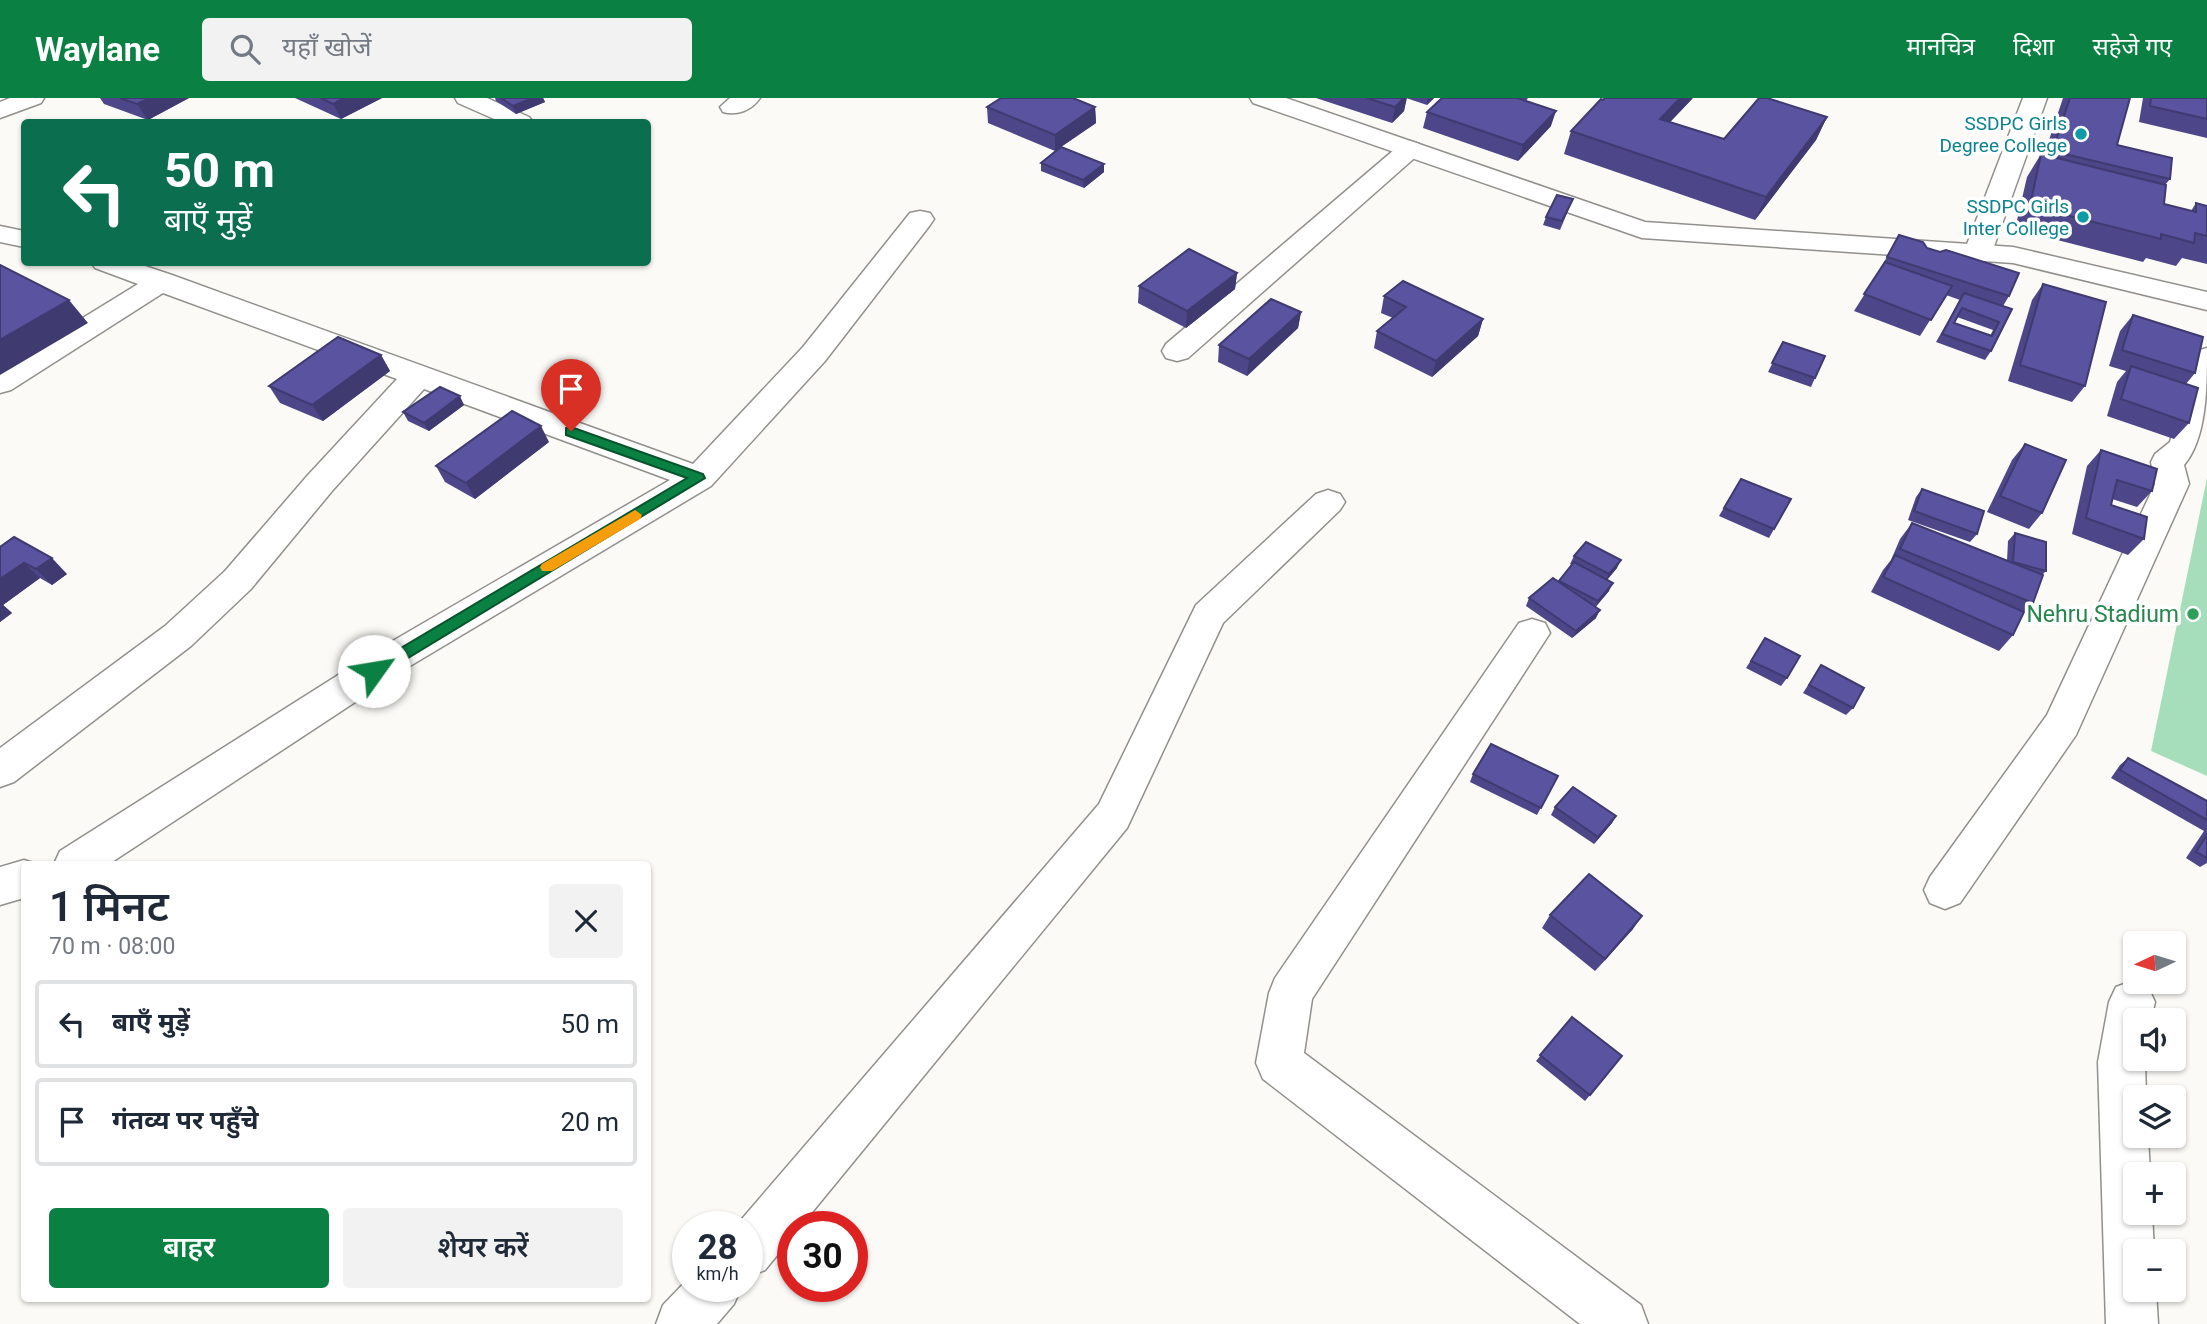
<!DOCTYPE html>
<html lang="hi">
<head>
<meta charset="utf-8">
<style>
  :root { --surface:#fff; --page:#f2f2f3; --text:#1f2937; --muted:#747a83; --line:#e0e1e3; --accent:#0b8043 }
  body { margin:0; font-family:Roboto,"Noto Sans Devanagari",sans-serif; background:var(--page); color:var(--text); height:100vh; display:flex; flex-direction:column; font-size:26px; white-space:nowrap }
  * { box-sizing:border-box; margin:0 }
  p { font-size:23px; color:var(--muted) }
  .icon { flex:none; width:38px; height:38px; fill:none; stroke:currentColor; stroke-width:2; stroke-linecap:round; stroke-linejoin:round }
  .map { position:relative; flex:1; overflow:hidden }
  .panel { position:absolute; left:21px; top:763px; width:630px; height:441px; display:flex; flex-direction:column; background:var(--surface); border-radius:7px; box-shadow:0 2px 5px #0004 }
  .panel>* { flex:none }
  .hud { position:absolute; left:21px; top:21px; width:630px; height:147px; border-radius:7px; box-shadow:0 2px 5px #0004; background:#0b6e4f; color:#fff; overflow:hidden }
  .needle { width:46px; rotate:266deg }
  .tools { position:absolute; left:2123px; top:833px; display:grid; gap:14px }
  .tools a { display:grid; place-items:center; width:63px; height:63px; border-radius:7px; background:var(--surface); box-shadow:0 2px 5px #0004; font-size:35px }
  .speed { position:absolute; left:672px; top:1113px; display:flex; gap:14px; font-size:35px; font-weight:700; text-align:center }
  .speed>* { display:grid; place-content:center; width:91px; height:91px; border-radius:50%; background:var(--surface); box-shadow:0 2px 5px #0004; line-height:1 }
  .speed small { font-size:18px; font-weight:400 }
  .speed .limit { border:10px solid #d22; background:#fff; color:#111 }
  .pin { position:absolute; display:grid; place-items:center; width:60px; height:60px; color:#fff; margin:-72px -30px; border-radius:50% 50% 50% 0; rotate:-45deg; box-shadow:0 0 7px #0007 }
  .pin .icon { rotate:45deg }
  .me { position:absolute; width:77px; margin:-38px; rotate:58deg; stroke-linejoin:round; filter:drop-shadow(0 0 5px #0008) }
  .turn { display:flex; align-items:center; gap:24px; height:147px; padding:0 28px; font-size:32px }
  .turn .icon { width:91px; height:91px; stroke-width:2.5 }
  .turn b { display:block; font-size:49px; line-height:60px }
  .round { display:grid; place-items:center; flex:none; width:74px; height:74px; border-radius:7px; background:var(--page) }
  .head { display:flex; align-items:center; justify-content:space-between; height:119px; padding:0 28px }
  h1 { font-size:42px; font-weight:600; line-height:52px }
  .primary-button { display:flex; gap:14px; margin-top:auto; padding:14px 28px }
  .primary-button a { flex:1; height:80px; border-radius:7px; background:var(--accent); color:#fff; font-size:28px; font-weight:600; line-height:80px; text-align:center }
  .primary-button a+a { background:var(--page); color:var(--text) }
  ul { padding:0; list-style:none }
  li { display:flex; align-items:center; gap:21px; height:88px; margin:0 14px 10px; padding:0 14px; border:4px solid var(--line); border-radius:7px }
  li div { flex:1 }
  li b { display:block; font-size:26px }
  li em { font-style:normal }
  header { display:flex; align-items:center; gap:42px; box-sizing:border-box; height:98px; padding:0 35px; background:var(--accent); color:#fff }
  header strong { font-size:33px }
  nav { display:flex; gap:38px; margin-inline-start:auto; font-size:24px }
  .search { width:490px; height:63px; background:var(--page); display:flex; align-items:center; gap:18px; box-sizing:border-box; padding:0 24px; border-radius:7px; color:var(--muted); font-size:26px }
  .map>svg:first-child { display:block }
  .green { fill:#a6debb }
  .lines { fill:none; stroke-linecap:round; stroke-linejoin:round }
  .minor-casing { stroke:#91908d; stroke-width:3 }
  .tertiary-casing { stroke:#91908d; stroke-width:3 }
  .minor { fill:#fff; fill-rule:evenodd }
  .tertiary { fill:#fff; fill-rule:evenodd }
  .wall { fill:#4d478a; fill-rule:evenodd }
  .shaded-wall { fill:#3f3a70 }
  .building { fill:#5a53a0; stroke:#3f3a70; stroke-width:2; fill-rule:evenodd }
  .route { fill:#0b8043; stroke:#07532c; stroke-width:2 }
  .slow { fill:#f59e0b }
  .culture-dot { fill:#0f9aa8; stroke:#fff; stroke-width:2.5 }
  .leisure-dot { fill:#2e9e5b; stroke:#fff; stroke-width:2.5 }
  .labels { text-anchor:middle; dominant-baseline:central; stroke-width:7; stroke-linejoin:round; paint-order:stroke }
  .far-culture-label { font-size:19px; fill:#0d838f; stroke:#fff; text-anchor:end }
  .leisure-label { font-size:23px; fill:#27864d; stroke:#fff; text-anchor:end }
</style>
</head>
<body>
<header>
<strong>Waylane</strong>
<div class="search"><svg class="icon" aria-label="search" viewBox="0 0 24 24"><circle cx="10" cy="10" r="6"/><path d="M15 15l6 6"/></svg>यहाँ खोजें</div>
<nav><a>मानचित्र</a><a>दिशा</a><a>सहेजे गए</a></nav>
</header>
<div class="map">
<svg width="2207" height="1226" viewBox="0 0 2207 1226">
  <rect width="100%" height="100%" fill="#fbfaf6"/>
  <path class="green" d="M2207 380V678L2151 653Z"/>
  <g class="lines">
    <g class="minor-casing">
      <g id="minor">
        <path d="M10 0H44L41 5 0 20V4Z"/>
        <path d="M455 0H487L529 19 533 24H501L458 5Z"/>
        <path d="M730 0H760C752 12 737 18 723 14L720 9Z"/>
        <path d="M2023 0H2047L1992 154 1988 160 1978 162 1968 160 1964 154Z"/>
        <path d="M1410 43 1419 46 1423 51 1419 56 1188 260 1177 263 1166 260 1162 253 1166 246 1401 46Z"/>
        <path d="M920 113 930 115 934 121 930 127 825 263 711 388 410 568 109 766H54L60 753 384 548 670 382 424 291 332 393 251 491 191 548 14 684 0 689V650L165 528 225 473 308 377 397 281 163 195 11 292 0 295V271L138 186 95 170 91 164H133L172 177 693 366 803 249 910 115Z"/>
        <path d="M0 128 24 133V149L0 144Z"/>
        <path d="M2207 250C2207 289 2207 340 2184 367L2189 386 2076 637 1960 805 1945 811 1930 805 1924 792 1930 779 2047 617 2155 386 2151 364 2155 356 2170 344 2192 260 2196 253Z"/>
        <path d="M1328 392 1340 396 1345 404 1340 412 1223 525 1127 730 800 1129H793V1138L765 1172 747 1179V1129H735L1099 706 1196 507 1316 396Z"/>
        <path d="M1532 521 1545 525 1550 535 1312 901 1304 955 1641 1207 1648 1226H1580L1263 981 1256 965 1269 895 1275 880 1519 525Z"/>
        <path d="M24 762 36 766H24V800L0 807V769Z"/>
        <path d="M2132 883 2148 889 2155 904 2151 922H2135V961H2145L2146 999H2135V1038H2148L2150 1076H2135V1115H2152L2154 1153H2135V1192H2156L2158 1226H2106L2098 964 2109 904 2116 889Z"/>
        <path d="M688 1181V1188H742L734 1206 717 1226H656L663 1207Z"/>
      </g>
    </g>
    <g class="tertiary-casing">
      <path id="tertiary" d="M1250 0H1286L1645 124 2013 149 2207 194V212L2013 165 1642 140 1253 5Z"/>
    </g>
    <use href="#minor" class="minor"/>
    <use href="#tertiary" class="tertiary"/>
  </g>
  <g class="wall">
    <path d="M100 0H189L148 22 104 6Z"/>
    <path d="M295 0H382L341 21Z"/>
    <path d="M495 0H543L545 4 516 16 496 3Z"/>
    <path d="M1316 0H1434L1427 7 1406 0 1404 13 1392 25Z"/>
    <path d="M1442 0H1528L1526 3 1551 28 1518 63 1423 30 1427 14Z"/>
    <path d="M2063 0H2130L2117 47 2170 81 2165 87 2164 106 2191 113 2196 105 2207 108V166L2182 160 2176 168 2146 160 2143 164 2015 131 2027 79 2041 56 2044 57Z"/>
    <path d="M2143 0H2207V40L2139 24Z"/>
    <path d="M1692 1 1670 24 1724 41 1827 19 1816 42 1755 122 1564 56 1571 33 1603 2Z"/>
    <path d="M987 9H1095L1096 25 1055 53 988 25Z"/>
    <path d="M1041 65 1104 74 1084 90 1041 73Z"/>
    <path d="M1573 101 1560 132 1543 127 1546 119Z"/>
    <path d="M1899 137 1927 150 2009 198 2003 208 1991 253 1985 262 1936 244 1960 202 1946 197 1920 238 1854 213 1878 175ZM1957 219 1993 232 1990 238 1954 225Z"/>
    <path d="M1237 175 1235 191 1186 230 1138 205 1139 188Z"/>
    <path d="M2043 186 2085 288 2072 304 2008 283 2032 202Z"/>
    <path d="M1384 198 1483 221 1478 238 1432 279 1374 250 1377 233 1393 220 1381 215Z"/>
    <path d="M1301 214 1298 230 1247 278 1218 264 1219 247Z"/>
    <path d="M2133 217 2195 275 2186 286 2189 325 2174 341 2107 318 2117 284 2126 273 2109 268 2120 233Z"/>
    <path d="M1783 244 1815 280 1811 289 1768 274Z"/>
    <path d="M381 257 390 273 323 323 280 305 269 288Z"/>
    <path d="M464 307 429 333 408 323 403 314Z"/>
    <path d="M549 344 475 401 445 384 436 368Z"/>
    <path d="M2025 346 2042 415 2029 431 1987 414 2012 362Z"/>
    <path d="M2101 352 2152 393 2137 409 2112 401 2111 407 2144 441 2128 457 2072 436 2087 368Z"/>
    <path d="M1741 381 1791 401 1769 440 1719 418Z"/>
    <path d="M1922 391 1977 436 1970 444 1908 422 1916 399Z"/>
    <path d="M1912 425 2007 463 2008 443 2015 435 2046 473 2042 477 2033 505 2022 517 2013 537 1999 553 1871 494 1883 472 1891 462 1900 441Z"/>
    <path d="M0 449 67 476 52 487 40 480 3 507 12 515 0 524Z"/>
    <path d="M1574 458 1617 470 1607 482 1609 493 1595 509 1596 520 1572 540 1526 508 1529 500 1559 484 1572 467 1570 466Z"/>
    <path d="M1765 540 1787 580 1781 588 1746 570Z"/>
    <path d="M1821 567 1853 610 1846 617 1803 595Z"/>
    <path d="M2128 660 2207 703V765L2200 769 2186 760 2204 733 2111 680 2120 667Z"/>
    <path d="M1473 676 1558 678 1537 717 1470 684Z"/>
    <path d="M1555 709 1616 718 1612 725 1594 746 1551 717Z"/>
    <path d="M1550 817 1633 831 1595 873 1542 830Z"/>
    <path d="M1572 919 1590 997 1585 1003 1536 963Z"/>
  </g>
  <g class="shaded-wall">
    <path d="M150 0H189L148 22 137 6Z"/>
    <path d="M344 0H382L341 21 333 6Z"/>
    <path d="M532 0H543L545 4 516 16 513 8Z"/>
    <path d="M1404 0H1407L1404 13 1392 25 1395 9Z"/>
    <path d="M1428 0H1434L1427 7Z"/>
    <path d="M1680 0H1693L1652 43 1660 21Z"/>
    <path d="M1095 9 1096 25 1055 53V37Z"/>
    <path d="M1556 13 1551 28 1518 63 1523 47Z"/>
    <path d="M1827 19 1816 42 1755 122 1766 99Z"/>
    <path d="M1104 66V74L1084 90 1083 82Z"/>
    <path d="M1237 175 1235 191 1186 230 1187 213Z"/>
    <path d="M69 202 88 225 0 277V242Z"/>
    <path d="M1301 214 1298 230 1247 278 1249 261Z"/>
    <path d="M1483 221 1478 238 1432 279 1436 263Z"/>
    <path d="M381 257 390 273 323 323 312 307Z"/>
    <path d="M460 298 464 307 429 333 424 325Z"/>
    <path d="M541 328 549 344 475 401 466 385Z"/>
    <path d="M52 460 67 476 52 487 36 471Z"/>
    <path d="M1621 462 1617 470 1605 484 1609 476Z"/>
    <path d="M24 465 40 480 3 507 12 515 0 524V481Z"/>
    <path d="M1613 485 1609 493 1594 511 1598 503Z"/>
    <path d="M1600 512 1596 520 1572 540 1576 533Z"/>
    <path d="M1616 718 1612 725 1594 746 1598 739Z"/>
    <path d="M1642 818 1633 831 1595 873 1605 861Z"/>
  </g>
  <g class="building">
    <path d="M120 0H150L137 6Z"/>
    <path d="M321 0H344L333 6Z"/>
    <path d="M501 0H532L513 8Z"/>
    <path d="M1001 0H1073L1095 9 1055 37 987 9Z"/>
    <path d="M1367 0H1404L1395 9Z"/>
    <path d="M1442 0H1517L1556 13 1523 47 1427 14Z"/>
    <path d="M1605 0H1680L1660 21 1724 41 1759 0H1767L1827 19 1766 99 1571 33 1601 1 1603 2Z"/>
    <path d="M2070 0H2130L2117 47 2172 60 2170 81 2052 53Z"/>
    <path d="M2151 0H2207V21L2150 8Z"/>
    <path d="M1061 49 1104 66 1083 82 1041 65Z"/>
    <path d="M2041 56 2166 87 2164 106 2196 114V105L2207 108V138L2195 135 2194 145 2161 136V141L2030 108Z"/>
    <path d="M1557 97 1573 101 1562 123 1546 119Z"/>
    <path d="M1899 137 1923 144 1927 150 1940 154 1946 152 2019 175 2009 198 1887 159Z"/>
    <path d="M1189 151 1237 175 1187 213 1139 188Z"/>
    <path d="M1885 164 1952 188 1931 222 1864 196Z"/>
    <path d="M0 167 69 202 0 242Z"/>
    <path d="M1403 183 1483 221 1436 263 1377 233 1406 209 1384 198Z"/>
    <path d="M2043 186 2106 204 2085 288 2020 267Z"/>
    <path d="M1964 195 2012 211 1991 253 1942 236ZM1962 210 1999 224 1992 238 1954 225Z"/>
    <path d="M1271 201 1301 214 1249 261 1219 247Z"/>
    <path d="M2133 217 2203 239 2195 275 2122 252Z"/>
    <path d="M338 239 381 257 312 307 269 288Z"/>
    <path d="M1783 244 1825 258 1815 280 1772 265Z"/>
    <path d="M2131 268 2198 290 2189 325 2121 301Z"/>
    <path d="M440 289 460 298 424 325 403 314Z"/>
    <path d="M512 313 541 328 466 385 436 368Z"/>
    <path d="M2025 346 2066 362 2042 415 2000 398Z"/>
    <path d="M2101 352 2157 371 2152 393 2117 382 2111 407 2147 419 2144 441 2086 420Z"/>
    <path d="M1741 381 1791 401 1774 431 1724 410Z"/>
    <path d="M1922 391 1984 413 1977 436 1914 413Z"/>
    <path d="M1912 425 2043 477 2033 505 1900 451Z"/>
    <path d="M2015 435 2046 444V473L2013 464Z"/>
    <path d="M14 439 52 460 36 471 24 465 0 481V449Z"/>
    <path d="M1586 444 1621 462 1609 476 1574 458Z"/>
    <path d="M1895 457 2024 514 2013 537 1883 479Z"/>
    <path d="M1574 464 1613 485 1598 503 1559 483Z"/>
    <path d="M1553 480 1600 512 1576 533 1529 500Z"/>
    <path d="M1765 540 1800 558 1787 580 1751 563Z"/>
    <path d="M1821 567 1864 590 1853 610 1809 587Z"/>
    <path d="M1491 646 1558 678 1541 710 1473 676Z"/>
    <path d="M2128 660 2207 703V722L2120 672Z"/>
    <path d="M1573 689 1616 718 1598 739 1555 709Z"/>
    <path d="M2207 737V760L2196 754Z"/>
    <path d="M1589 776 1642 818 1605 861 1550 817Z"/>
    <path d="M1572 919 1622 958 1590 997 1540 957Z"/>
  </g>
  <path class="route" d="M571 329 703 376 705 380 380 577H369L367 573 369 569 687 380 566 337V330Z"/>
  <path class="slow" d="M635 412 642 417 640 421 552 473H542L540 469 542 466Z"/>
  <g class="culture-dot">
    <circle cx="2081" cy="36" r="7"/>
    <circle cx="2083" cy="119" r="7"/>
  </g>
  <circle class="leisure-dot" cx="2193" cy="516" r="7"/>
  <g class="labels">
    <g class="far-culture-label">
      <text x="2067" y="25">SSDPC Girls<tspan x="2067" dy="22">Degree College</tspan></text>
      <text x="2069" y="108">SSDPC Girls<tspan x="2069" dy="22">Inter College</tspan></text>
    </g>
    <g class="leisure-label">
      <text x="2179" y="516">Nehru Stadium</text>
    </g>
  </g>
</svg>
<div class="tools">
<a><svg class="needle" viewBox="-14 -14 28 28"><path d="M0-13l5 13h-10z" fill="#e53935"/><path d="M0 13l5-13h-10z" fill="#747a83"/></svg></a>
<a><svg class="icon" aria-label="sound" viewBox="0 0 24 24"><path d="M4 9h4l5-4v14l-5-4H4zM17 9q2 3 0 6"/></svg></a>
<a><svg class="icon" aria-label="layers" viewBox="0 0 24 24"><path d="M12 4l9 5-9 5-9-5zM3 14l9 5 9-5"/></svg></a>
<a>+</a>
<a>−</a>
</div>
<div class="speed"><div>28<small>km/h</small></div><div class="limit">30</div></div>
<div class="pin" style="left:571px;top:333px;background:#d93025"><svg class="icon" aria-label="arrive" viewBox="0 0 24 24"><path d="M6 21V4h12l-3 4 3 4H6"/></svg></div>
<svg class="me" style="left:374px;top:573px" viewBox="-20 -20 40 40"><circle r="19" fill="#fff"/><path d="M0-13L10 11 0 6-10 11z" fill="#0b8043"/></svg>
<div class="hud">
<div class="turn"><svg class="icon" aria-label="left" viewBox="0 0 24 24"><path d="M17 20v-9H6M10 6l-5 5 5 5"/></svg><div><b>50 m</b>बाएँ मुड़ें</div></div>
</div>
<section class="panel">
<div class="head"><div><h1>1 मिनट</h1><p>70 m · 08:00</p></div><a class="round"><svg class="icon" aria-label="close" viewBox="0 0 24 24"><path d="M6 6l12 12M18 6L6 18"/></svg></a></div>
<ul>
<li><svg class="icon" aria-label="left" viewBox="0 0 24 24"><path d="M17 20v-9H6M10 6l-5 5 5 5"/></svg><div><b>बाएँ मुड़ें</b></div><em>50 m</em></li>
<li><svg class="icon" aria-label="arrive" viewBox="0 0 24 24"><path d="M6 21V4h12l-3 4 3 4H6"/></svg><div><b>गंतव्य पर पहुँचे</b></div><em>20 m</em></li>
</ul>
<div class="primary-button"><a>बाहर</a><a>शेयर करें</a></div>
</section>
</div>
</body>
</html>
